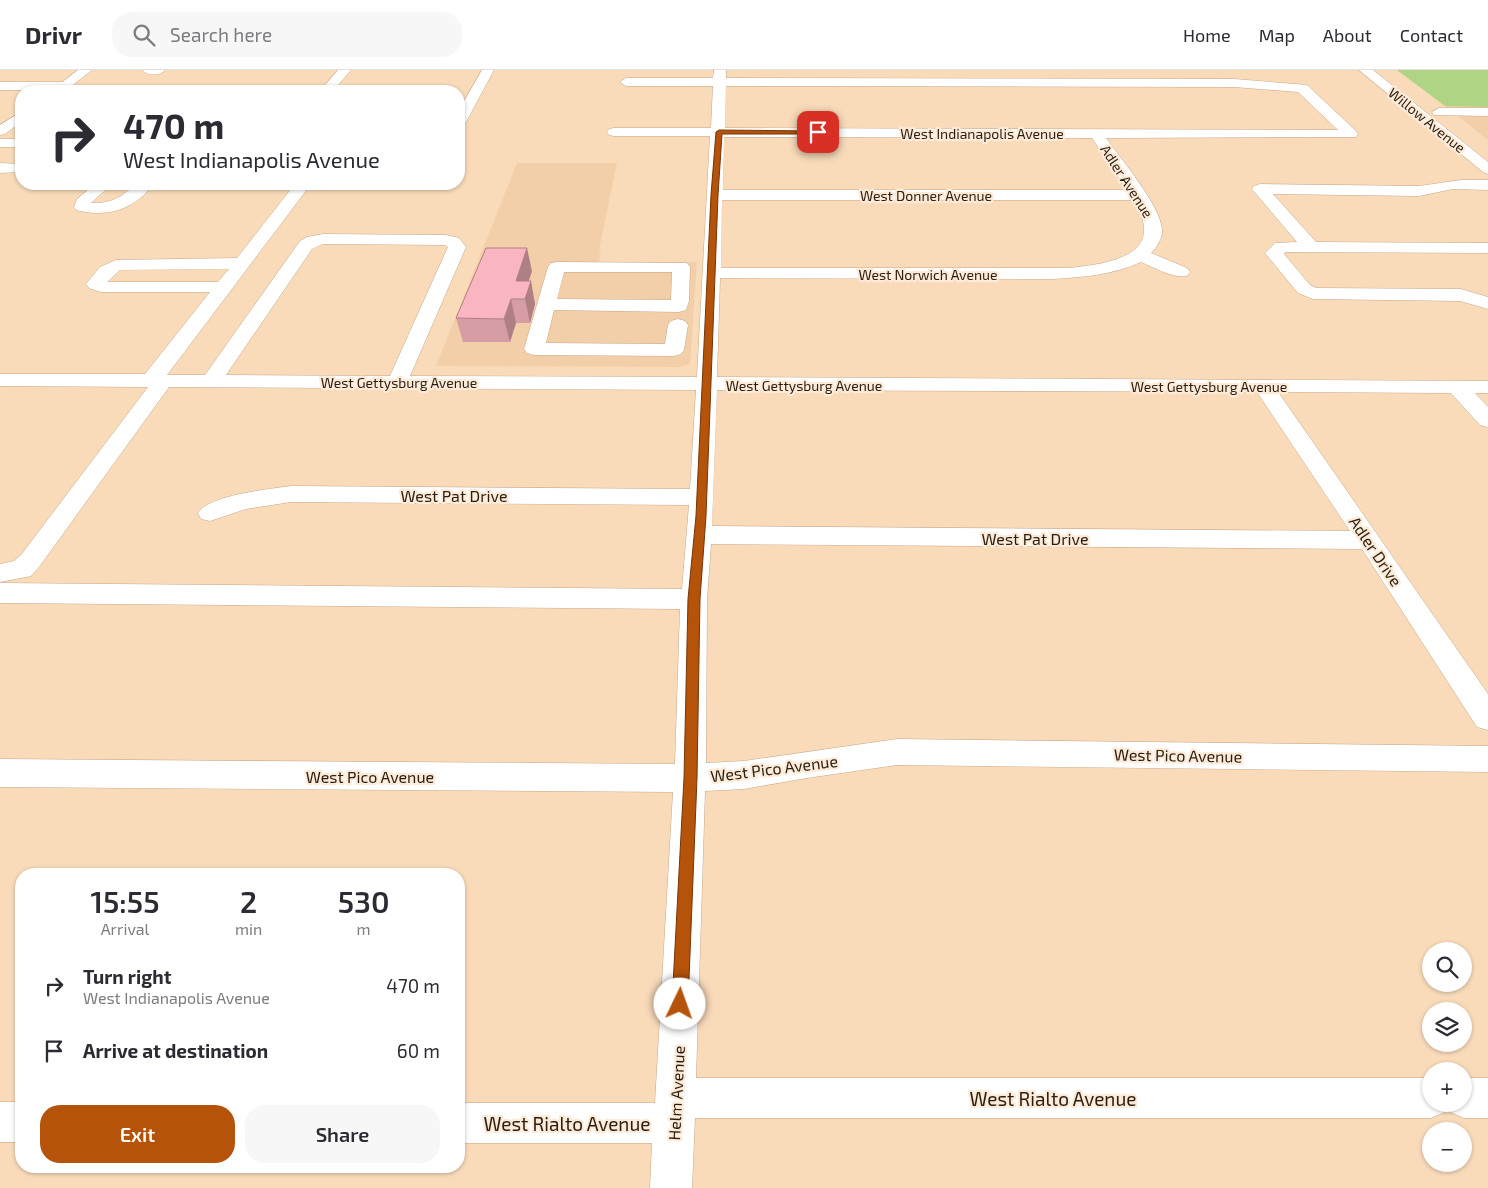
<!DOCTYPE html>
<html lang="en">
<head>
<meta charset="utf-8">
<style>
  :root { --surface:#fff; --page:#f7f7f7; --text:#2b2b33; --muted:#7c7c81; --line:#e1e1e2; --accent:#b45309 }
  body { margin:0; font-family:"Exo 2",sans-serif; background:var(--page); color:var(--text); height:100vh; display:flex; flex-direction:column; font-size:19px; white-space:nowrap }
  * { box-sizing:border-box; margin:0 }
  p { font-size:16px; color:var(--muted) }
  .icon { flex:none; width:28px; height:28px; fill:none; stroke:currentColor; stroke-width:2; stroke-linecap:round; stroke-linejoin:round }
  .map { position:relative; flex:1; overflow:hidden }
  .side { position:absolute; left:15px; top:798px; width:450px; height:305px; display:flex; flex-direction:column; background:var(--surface); border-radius:20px; box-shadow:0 1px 4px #0004 }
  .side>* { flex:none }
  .hud { position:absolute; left:15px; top:15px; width:450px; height:105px; border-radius:20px; box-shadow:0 1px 4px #0004; background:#fff; color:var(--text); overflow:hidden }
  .fabs { position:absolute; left:1422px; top:872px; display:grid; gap:10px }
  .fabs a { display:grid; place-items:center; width:50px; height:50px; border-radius:50%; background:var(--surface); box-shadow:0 1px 4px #0004; font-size:25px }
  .pin { position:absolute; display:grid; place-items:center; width:42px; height:42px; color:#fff; margin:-21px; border-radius:10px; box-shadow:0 2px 8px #0006 }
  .me { position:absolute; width:55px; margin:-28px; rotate:3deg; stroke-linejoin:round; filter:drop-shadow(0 0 4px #0008) }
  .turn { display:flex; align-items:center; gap:18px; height:105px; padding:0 25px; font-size:22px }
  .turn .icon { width:65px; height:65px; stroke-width:2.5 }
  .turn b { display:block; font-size:35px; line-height:42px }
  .eta { display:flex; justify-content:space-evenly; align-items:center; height:85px; text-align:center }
  .eta b { font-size:30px; font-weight:600; line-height:35px }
  .primary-button { display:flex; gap:10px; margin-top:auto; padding:10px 25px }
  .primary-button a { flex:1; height:58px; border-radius:20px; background:var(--accent); color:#fff; font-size:20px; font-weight:600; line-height:58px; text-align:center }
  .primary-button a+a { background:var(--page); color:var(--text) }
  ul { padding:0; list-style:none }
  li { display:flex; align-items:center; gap:15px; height:65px; padding:0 25px }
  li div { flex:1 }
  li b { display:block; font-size:19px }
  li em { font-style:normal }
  header { display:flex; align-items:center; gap:30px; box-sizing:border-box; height:70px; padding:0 25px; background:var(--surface); border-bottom:1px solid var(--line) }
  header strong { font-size:24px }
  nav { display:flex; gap:28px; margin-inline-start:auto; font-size:18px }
  .search { width:350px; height:45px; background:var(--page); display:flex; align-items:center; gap:12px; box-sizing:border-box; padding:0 18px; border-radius:20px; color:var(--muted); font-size:19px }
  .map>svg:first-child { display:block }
  .built { fill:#f3cfa9 }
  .green { fill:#afd484 }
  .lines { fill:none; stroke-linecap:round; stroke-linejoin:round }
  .minor-casing { stroke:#c6a889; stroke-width:1 }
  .major-casing { stroke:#c6a889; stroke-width:1 }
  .minor { fill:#fff; fill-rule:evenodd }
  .major { fill:#fff; fill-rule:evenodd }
  .wall { fill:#d79da5 }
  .shaded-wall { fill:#af7f86 }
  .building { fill:#fab6c0; stroke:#af7f86 }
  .route { fill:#b45309; stroke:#753606 }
  .labels { text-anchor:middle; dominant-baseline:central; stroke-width:4.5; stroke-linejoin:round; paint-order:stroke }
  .far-street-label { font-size:14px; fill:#291e12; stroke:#fdead7 }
  .street-label { font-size:16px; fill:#291e12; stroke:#fdead7 }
  .near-street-label { font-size:19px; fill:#291e12; stroke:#fdead7 }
</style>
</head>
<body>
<header>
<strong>Drivr</strong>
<div class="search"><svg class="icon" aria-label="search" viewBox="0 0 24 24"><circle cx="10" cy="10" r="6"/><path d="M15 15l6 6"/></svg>Search here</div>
<nav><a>Home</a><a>Map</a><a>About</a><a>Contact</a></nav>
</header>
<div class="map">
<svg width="1488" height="1118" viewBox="0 0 1488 1118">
  <rect width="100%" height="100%" fill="#f9dbba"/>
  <g class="built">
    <path d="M1445 36 1488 37V70Z"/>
    <path d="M517 93H617L599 180 601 181 599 192H697L690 294 680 297 436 296Z"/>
  </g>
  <path class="green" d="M1397 0H1488V37L1445 36Z"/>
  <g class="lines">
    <g class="minor-casing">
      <g id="minor">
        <path d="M142 0H165C160 6 147 6 142 0Z"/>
        <path d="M338 0H351L333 21H320Z"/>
        <path d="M482 0H494L466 52 464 55 459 56V40Z"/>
        <path d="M714 0H726V8L1234 9 1307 15 1356 61 1358 64 1356 67 1106 68C1121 89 1160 135 1162 159 1163 168 1157 177 1151 183L1187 198 1190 202 1187 206C1173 209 1154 197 1141 192 1113 205 1083 207 1053 209L720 208 717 307 1488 311V323H1475L1488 337V357L1480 355 1451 323 1278 322 1488 624V660L1477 657 1362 479 711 474 707 529 706 693 744 691 897 669 1488 676V702L897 695 807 708 744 719 705 721 696 1008H1431V1034H1464V1008H1488V1048H1464L1450 1042 1448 1037 1445 1042 1431 1048H695L692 1118H650L652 1073H459V1033H655L673 722 0 717V689L675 694 680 539 0 533V513L682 519 689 435 291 432 246 439 210 451 201 449 198 443C209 425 270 419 291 416L690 419 696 320 169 317 39 497 31 506 0 512V494L14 491 21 485 148 317 0 316V304H145L210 222H101L89 218 86 214 100 197 116 190 237 188 295 114H311L167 305H205L300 171 307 167 323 164 446 165 459 168 466 177 410 306 697 307 710 66H614L609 65 607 62 609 59 614 58H711L713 16H626L620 12 626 8H713ZM726 16 1234 17 1298 22 1338 60 725 58ZM724 67 1092 68 1127 120H723ZM722 130H1133C1169 185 1110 194 1068 198H721ZM323 174 445 175 448 177 390 306 226 305 312 179ZM229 199 218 212H107L120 200ZM717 320 1257 322 1350 461 712 456Z"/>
        <path d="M0 12H65L71 16 65 20H0Z"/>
        <path d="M1439 38H1488V46L1434 45 1432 42Z"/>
        <rect x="0" y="69" width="21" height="8"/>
        <path d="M0 93 21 94V102L0 103Z"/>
        <path d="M1461 110H1488V120L1453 119 1419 126 1273 124 1316 172 1488 173V183L1285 182 1284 184 1310 215 1316 218 1461 219 1488 227V239L1460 231 1313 229 1298 223 1265 183 1275 173 1297 172 1252 119 1254 116 1260 114 1419 116Z"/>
        <path d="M95 114H112L91 133C111 134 122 127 136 114H153C135 140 106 148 76 140L74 137 77 129Z"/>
        <path d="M557 192 687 193 690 197 689 231 686 240 679 242 554 240 546 273 665 274 668 255 671 251 678 249 685 251 688 255 684 280 681 284 674 286 534 285 527 283 524 279 548 197 551 193ZM564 202H672L671 230 557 229Z"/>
        <rect x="0" y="1032" width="21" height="40"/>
      </g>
    </g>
    <g class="major-casing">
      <g id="major">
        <path d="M78 0H92L65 21H51Z"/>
        <path d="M1359 0H1373L1488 92V104L1483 102Z"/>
        <path d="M21 42V52L5 64 0 65V55Z"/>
      </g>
    </g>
    <use href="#minor" class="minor"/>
    <use href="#major" class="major"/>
  </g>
  <path class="wall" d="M532 201 529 211 535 234 530 253H516L510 272H463L456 248Z"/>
  <g class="shaded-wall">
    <path d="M527 178 532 201 522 229 516 211Z"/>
    <path d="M531 211 535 234 530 253 525 229Z"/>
    <path d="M511 229 516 253 510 272 504 249Z"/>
  </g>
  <path class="building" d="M486 178H527L516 211H531L525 229H511L504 249 456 248Z"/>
  <path class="route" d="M719 60 818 61 821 62 818 64H722L718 125 706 446 700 529 697 708 688 934 686 939 680 942 674 939 672 934 684 708 688 529 696 446 711 125 716 62Z"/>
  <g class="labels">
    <g class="far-street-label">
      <text transform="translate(1427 50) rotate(39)">Willow Avenue</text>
      <text x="982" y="63">West Indianapolis Avenue</text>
      <text transform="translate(1127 111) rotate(57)">Adler Avenue</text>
      <text x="926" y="125">West Donner Avenue</text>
      <text x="928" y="204">West Norwich Avenue</text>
      <text x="399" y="312">West Gettysburg Avenue</text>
      <text x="804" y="315">West Gettysburg Avenue</text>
      <text x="1209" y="316">West Gettysburg Avenue</text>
    </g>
    <g class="street-label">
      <text x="454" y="425">West Pat Drive</text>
      <text x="1035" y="468">West Pat Drive</text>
      <text transform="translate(1376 481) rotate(56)">Adler Drive</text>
      <text transform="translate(1178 685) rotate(1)">West Pico Avenue</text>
      <text transform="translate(774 698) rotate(-7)">West Pico Avenue</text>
      <text x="370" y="706">West Pico Avenue</text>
      <text transform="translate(676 1023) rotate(-87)">Helm Avenue</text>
    </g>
    <g class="near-street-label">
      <text x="1053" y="1028">West Rialto Avenue</text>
      <text x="567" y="1053">West Rialto Avenue</text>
    </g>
  </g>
</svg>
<div class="fabs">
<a><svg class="icon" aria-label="search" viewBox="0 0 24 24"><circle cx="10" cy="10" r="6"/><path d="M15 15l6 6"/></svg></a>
<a><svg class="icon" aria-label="layers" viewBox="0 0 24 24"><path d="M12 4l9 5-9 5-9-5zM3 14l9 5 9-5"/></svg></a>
<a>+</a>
<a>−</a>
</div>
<div class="pin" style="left:818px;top:62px;background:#d93025"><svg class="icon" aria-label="arrive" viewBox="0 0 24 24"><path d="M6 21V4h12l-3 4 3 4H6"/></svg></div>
<svg class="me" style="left:680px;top:934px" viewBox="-20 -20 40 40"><circle r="19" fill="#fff"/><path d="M0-13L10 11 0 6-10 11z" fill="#b45309"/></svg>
<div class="hud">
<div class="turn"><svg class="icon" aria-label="right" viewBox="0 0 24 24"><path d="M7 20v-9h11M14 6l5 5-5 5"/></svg><div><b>470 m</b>West Indianapolis Avenue</div></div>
</div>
<section class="side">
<div class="eta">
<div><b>15:55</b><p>Arrival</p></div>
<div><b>2</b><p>min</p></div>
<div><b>530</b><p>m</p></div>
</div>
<ul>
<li><svg class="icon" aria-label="right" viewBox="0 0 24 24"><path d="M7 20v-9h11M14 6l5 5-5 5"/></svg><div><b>Turn right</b><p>West Indianapolis Avenue</p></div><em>470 m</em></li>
<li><svg class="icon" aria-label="arrive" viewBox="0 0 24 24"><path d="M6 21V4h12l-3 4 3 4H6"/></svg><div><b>Arrive at destination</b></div><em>60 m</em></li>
</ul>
<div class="primary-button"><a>Exit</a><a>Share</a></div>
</section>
</div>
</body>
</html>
